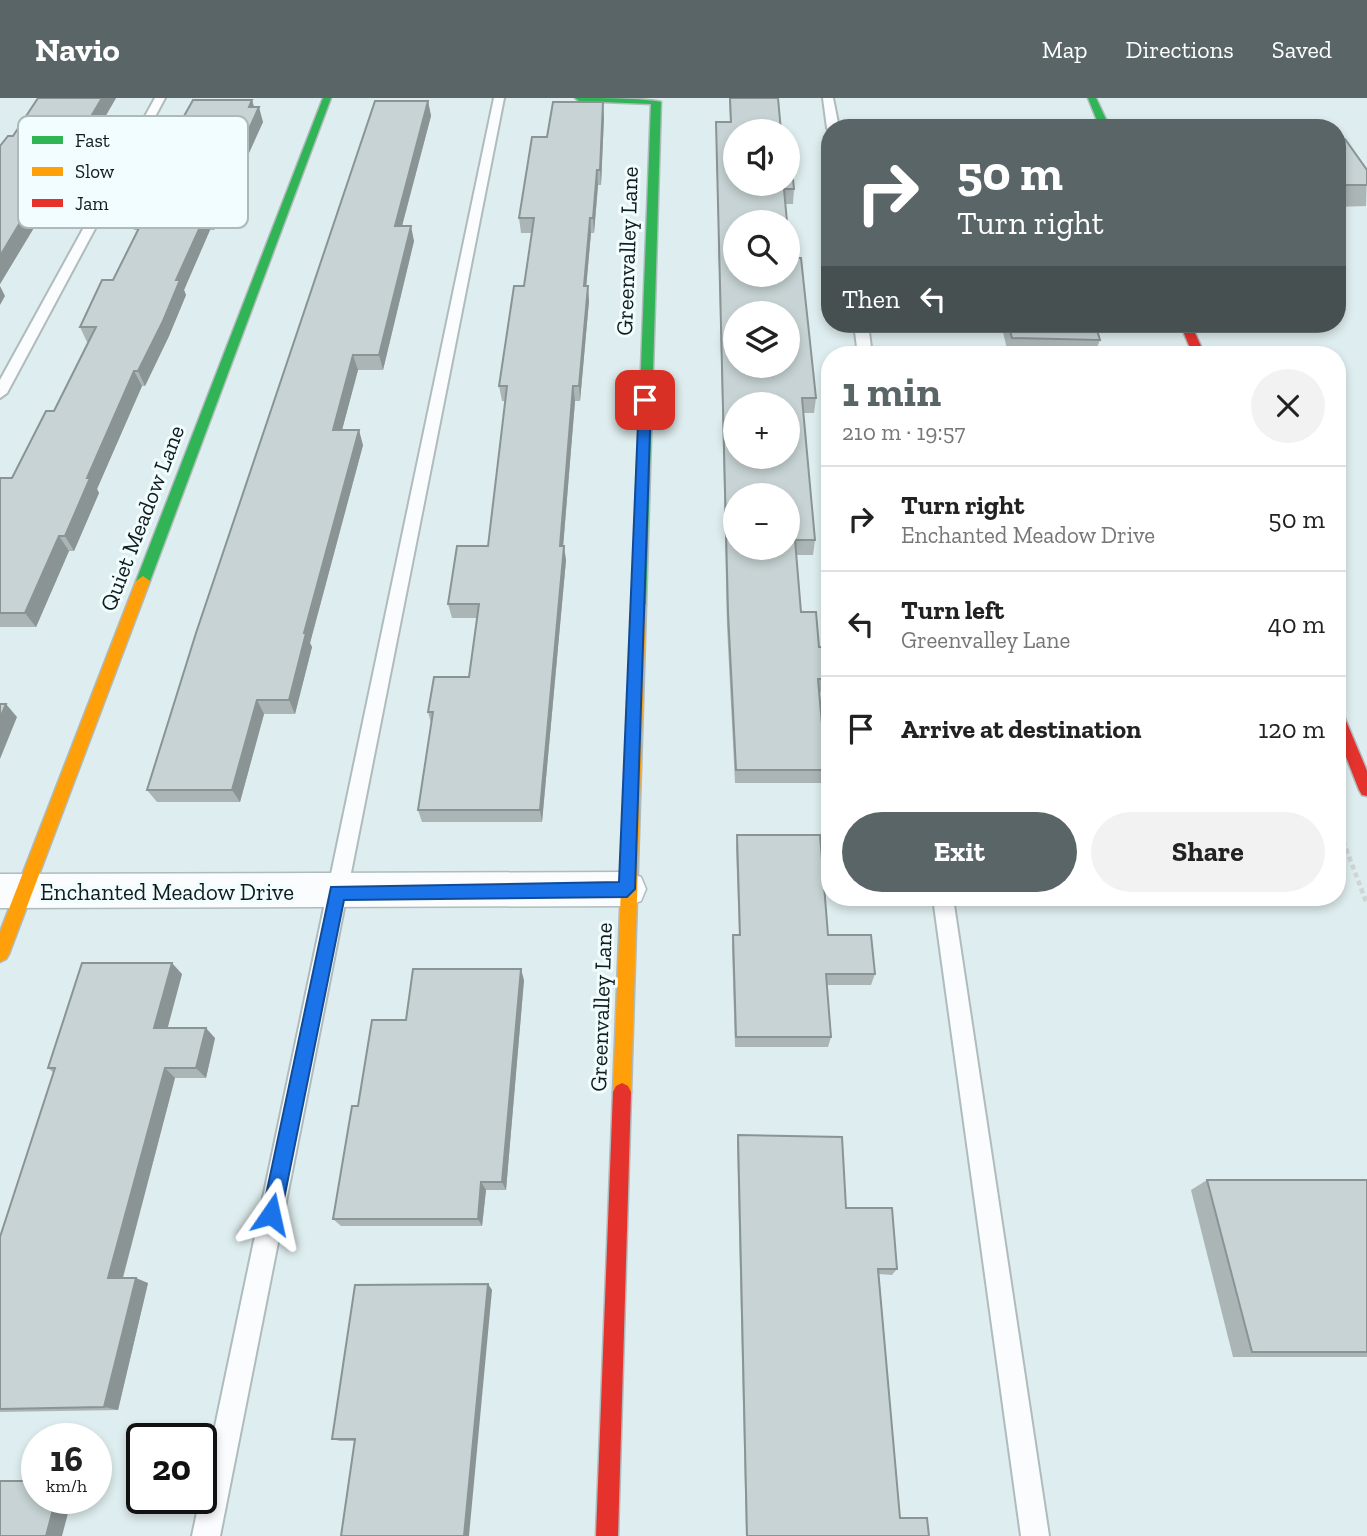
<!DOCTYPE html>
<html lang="en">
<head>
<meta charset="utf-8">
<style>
  :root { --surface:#fff; --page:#f2f2f2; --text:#222; --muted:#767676; --line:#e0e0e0; --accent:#596566 }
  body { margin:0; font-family:"Zilla Slab",serif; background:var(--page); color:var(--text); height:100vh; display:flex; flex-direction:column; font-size:26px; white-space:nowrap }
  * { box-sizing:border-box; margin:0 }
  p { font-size:23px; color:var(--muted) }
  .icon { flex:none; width:38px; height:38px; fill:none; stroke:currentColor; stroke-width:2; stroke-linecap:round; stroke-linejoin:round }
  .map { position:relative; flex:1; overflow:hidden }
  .details { position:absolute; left:821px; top:248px; width:525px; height:560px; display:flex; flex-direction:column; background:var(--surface); border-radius:28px; box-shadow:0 4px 10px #0003 }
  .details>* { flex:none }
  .top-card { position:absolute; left:821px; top:21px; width:525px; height:214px; border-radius:28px; box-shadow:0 4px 10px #0003; background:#596566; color:#fff; overflow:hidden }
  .fabs { position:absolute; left:723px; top:21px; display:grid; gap:14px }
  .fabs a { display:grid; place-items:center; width:77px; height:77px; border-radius:50%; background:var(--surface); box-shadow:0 4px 10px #0003; font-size:35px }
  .speed { position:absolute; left:21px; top:1325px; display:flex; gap:14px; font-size:35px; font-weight:700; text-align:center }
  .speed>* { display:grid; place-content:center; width:91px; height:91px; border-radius:50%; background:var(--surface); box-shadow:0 4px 10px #0003; line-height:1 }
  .speed small { font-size:18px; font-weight:400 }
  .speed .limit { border:4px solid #111; border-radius:10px; background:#fff; color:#111 }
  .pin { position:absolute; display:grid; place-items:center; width:60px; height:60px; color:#fff; margin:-30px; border-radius:14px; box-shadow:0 4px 10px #0006 }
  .me { position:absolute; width:77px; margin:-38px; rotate:11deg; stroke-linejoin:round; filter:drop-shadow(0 0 5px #0008) }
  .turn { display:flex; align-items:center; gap:24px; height:147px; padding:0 21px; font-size:32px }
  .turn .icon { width:91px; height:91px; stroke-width:2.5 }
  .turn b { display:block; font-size:49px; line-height:60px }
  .then { display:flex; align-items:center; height:66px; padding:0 21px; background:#0003; gap:14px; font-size:26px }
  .round { display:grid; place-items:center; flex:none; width:74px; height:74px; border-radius:37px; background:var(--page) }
  .overview { display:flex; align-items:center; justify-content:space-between; height:119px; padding:0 21px }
  h1 { font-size:42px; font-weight:700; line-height:52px; color:var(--accent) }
  .primary-button { display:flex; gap:14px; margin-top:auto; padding:14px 21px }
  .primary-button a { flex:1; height:80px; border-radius:42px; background:var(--accent); color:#fff; font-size:28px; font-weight:700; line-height:80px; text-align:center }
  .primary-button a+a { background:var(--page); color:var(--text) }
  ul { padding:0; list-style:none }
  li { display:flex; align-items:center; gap:21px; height:105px; padding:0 21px; border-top:2px solid var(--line) }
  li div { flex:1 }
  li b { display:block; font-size:26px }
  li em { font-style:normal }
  header { display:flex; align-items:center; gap:42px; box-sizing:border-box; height:98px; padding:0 35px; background:var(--accent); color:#fff }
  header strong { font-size:33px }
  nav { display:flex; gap:38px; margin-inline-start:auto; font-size:24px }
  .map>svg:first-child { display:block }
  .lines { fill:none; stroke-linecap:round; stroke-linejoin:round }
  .lane-casing { stroke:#afbbbc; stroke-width:4 }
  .street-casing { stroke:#afbbbc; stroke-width:3 }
  .fast-casing { stroke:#afbbbc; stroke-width:3 }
  .slow-casing { stroke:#afbbbc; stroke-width:3 }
  .jam-casing { stroke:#afbbbc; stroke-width:3 }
  .path { stroke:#d0d4d5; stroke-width:4.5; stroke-dasharray:5 3.5; stroke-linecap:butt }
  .lane { fill:#fafcfd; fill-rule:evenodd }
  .street { fill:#fafcfd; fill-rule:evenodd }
  .fast { fill:#30b455; fill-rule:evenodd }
  .slow { fill:#ff9f0a; fill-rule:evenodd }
  .jam { fill:#e5322d; fill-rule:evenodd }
  .wall { fill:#abb5b6 }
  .shaded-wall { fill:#8b9494 }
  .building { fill:#c7d3d4; stroke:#8b9494; stroke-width:2; fill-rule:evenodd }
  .route { fill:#1a73e8; stroke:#114b97; stroke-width:2 }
  .labels { text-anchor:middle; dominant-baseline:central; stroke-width:6; stroke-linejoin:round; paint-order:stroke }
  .street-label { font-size:23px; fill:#111c1d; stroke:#f1fdfe }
  .key { fill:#f1fdfe; stroke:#aebaba; stroke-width:2 }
  .key-label { font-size:19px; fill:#111c1d }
</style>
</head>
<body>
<header>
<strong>Navio</strong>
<nav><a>Map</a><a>Directions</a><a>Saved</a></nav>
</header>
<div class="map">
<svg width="1367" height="1438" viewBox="0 0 1367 1438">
  <rect width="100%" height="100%" fill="#deedef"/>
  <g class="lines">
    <g class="lane-casing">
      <g id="lane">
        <path d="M155 0H165L7 295 0 300V282Z"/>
        <path d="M494 0H504L220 1438H192Z"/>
        <path d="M823 0H833L839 30H830V33L827 30Z"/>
        <path d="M854 226H868L872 257H858Z"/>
        <path d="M933 800H953L1049 1438H1021Z"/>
      </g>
    </g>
    <g class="street-casing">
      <path id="street" d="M627 774 641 779 646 791 641 803 627 808 0 810V776Z"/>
    </g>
    <g class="fast-casing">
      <g id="fast">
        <path d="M323 0H331L150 483 148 486H138L136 483Z"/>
        <path d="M575 0C595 0 644 0 661 4L646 507 639 512 632 507 651 6 579 3Z"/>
        <path d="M1088 0H1096L1110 30H1100Z"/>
      </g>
    </g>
    <g class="slow-casing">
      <g id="slow">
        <path d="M143 478 150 483 9 856 6 861 0 864V834L136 483Z"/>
        <path d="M639 502 646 507 631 994 628 1000 622 1003 616 1000 613 994 632 507Z"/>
      </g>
    </g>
    <g class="jam-casing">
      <g id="jam">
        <path d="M1180 226H1191L1205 257H1193Z"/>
        <path d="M1337 612 1344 618 1367 673V698L1362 697 1359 692 1337 636Z"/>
        <path d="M622 985 628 988 631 994 618 1438H596L613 994 616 988Z"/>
      </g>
    </g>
    <path class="path" d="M1337 727 1367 806"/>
    <use href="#lane" class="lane"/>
    <use href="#street" class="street"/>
    <use href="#fast" class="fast"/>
    <use href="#slow" class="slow"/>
    <use href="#jam" class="jam"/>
  </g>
  <g class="wall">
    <path d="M38 0H116L42 128H35L0 186V48L13 38Z"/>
    <path d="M729 0H778L735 33 794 91 793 106H785L790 160 816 300 814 315H803L815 442 813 457H796L801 514 819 549H830V594H819L826 672 823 685H735L727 528 716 39V24H730Z"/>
    <path d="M428 3 431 18 402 128 414 143 383 272H358L342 332 363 347 310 545 312 549 295 616H264L240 704H157L147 692Z"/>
    <path d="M254 9 263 24 214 132H210L184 192 186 197 169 238 145 288H142L97 391 99 395 74 453H69L36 529H0V380H12L54 313 88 244H87L80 229 113 182 138 132H134L128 118Z"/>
    <path d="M604 19 601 87H598L594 135H591L586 188 589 203 580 303H575L563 448 566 462 542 724H422L418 712 431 625 428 614 469 579 477 520H452L448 506 488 448 505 303H502L499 288 524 188 532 135H521L519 120 547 39Z"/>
    <path d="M1337 41 1367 72 1366 108 1337 109Z"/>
    <path d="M1001 226H1095L1100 242 1094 257 1008 255Z"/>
    <path d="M737 737 828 837 875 876 871 887H827L831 939 828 949H735L732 848 733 837H739L736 749Z"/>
    <path d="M182 876 167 930 215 940 206 980H175L123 1180 148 1185 118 1312 0 1314V1139L54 975 48 970Z"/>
    <path d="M524 882 506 1092H486L482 1128H341L333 1121 358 1008 406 922Z"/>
    <path d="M738 1037 846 1110 897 1171 892 1177 879 1176 900 1420 929 1438H746L737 1046Z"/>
    <path d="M1207 1082H1367V1259H1233L1191 1092Z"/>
    <path d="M488 1186 492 1192 355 1343H340L332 1341Z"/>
  </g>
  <g class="shaded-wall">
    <path d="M102 0H116L42 128 35 113Z"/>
    <path d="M252 2 256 15 259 9 263 24 214 132 209 118Z"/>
    <path d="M428 3 431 18 398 143 395 128Z"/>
    <path d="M603 4 604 19 601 87 600 72Z"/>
    <path d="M597 72 598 87 594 135 593 120Z"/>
    <path d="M27 113 35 128 0 186V158Z"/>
    <path d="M205 118 210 132 184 192 186 197 169 238 145 288 138 273 176 182Z"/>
    <path d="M590 120 591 135 585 203 584 188Z"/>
    <path d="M411 128 414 143 383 272 379 257Z"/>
    <path d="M0 188 5 198 0 207Z"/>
    <path d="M588 188 589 203 580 303 579 288Z"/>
    <path d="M353 257 358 272 338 347 333 332Z"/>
    <path d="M134 273 142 288 97 391 99 395 74 453 65 438 87 380Z"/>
    <path d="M573 288 575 303 562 462 560 448Z"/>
    <path d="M359 332 363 347 310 545 312 549 295 616 289 602 304 535Z"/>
    <path d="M59 438 69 453 36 529 25 515Z"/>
    <path d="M564 448 566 462 542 724 540 712Z"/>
    <path d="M257 602 264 616 240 704 232 692Z"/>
    <path d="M6 606 17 619 0 661V620Z"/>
    <path d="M172 865 182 876 165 940 154 930Z"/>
    <path d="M521 871 524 882 506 1092 502 1084Z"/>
    <path d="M206 930 215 940 206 980 196 970Z"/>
    <path d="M165 970 175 980 121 1186 108 1180Z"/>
    <path d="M481 1084 486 1092 482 1128 478 1121Z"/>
    <path d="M136 1180 148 1185 118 1312 104 1309Z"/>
    <path d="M488 1186 492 1192 469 1438H464Z"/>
    <path d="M56 1400H72L62 1438H46Z"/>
  </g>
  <g class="building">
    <path d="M38 0H102L35 113H27L0 158V48L8 38H13Z"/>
    <path d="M730 0H778L781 33H735V86H788V40H789L794 91H784L787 124H735V177H788V130L790 160H801L816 300H802L815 442H795L801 514H816L819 549H830V581H818L826 672H736L728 514 716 24H731ZM735 215H788V268H735ZM735 306H788V359H735ZM735 397H788V450H735Z"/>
    <path d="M193 2H252L249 9H259L209 118H205L176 182H180L163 223 138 273H134L87 380H90L65 438H59L25 515H0V380H12L46 313H54L96 229H80L102 182H113L145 118H128Z"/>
    <path d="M375 3H428L395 128H411L379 257H353L333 332H359L304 535H306L289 602H257L232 692H147L196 535Z"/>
    <path d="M553 4H603L600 72H597L593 120H590L584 188H588L579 288H573L560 448H564L540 712H418L433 614H428L434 579H469L479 506H448L457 448H488L507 288H499L514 188H524L534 120H519L532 39H547Z"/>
    <path d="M1337 41H1345L1367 72V87H1337Z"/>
    <path d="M1008 226H1095L1100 242 1012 240Z"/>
    <path d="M0 606H6L0 620Z"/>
    <path d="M737 737H820L828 837H871L875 876H826L831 939H736L733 837H740Z"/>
    <path d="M82 865H172L154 930H206L196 970H165L108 1180H136L104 1309 0 1311V1139L55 970H48Z"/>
    <path d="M413 871H521L502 1084H481L478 1121H333L352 1008H358L372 922H406Z"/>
    <path d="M738 1037 842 1039 846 1110H892L897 1171H878L900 1420H927L929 1438H747Z"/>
    <path d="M1207 1082H1367V1254H1252Z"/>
    <path d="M488 1186 464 1438H341L355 1341H332L355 1187Z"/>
    <path d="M0 1383H37V1400H56L46 1438H0Z"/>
  </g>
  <path class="route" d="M645 299 651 302 635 791 627 799 344 802 281 1116 278 1123 271 1126 264 1123 262 1116 331 789 619 784 639 302Z"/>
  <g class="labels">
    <g class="street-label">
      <text transform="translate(627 153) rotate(-88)">Greenvalley Lane</text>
      <text transform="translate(142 420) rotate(-69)">Quiet Meadow Lane</text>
      <text x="167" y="794">Enchanted Meadow Drive</text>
      <text transform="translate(601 909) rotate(-88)">Greenvalley Lane</text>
    </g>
  </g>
  <rect x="18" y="18" width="230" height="112" rx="10" class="key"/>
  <rect x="32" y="38" width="31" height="8" fill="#30b455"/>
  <rect x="32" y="69" width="31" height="9" fill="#ff9f0a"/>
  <rect x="32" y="101" width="31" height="8" fill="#e5322d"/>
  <g class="key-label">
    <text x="75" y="49">Fast</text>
    <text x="75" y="80">Slow</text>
    <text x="75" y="112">Jam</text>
  </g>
</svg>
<div class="fabs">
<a><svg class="icon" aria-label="sound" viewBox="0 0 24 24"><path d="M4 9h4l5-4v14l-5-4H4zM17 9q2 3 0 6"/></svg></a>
<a><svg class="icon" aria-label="search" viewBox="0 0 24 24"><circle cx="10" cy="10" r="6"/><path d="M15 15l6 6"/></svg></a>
<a><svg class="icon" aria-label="layers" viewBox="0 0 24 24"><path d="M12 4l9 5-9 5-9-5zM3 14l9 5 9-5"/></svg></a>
<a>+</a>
<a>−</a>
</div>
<div class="speed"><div>16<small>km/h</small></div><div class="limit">20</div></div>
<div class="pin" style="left:645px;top:302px;background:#d93025"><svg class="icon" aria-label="arrive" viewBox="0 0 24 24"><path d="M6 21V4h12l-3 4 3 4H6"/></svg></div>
<svg class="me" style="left:271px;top:1116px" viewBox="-20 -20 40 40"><path d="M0-17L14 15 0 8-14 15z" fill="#1a73e8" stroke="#fff" stroke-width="4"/></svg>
<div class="top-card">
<div class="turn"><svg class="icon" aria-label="right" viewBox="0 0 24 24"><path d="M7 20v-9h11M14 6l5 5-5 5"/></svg><div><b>50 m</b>Turn right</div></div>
<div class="then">Then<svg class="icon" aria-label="left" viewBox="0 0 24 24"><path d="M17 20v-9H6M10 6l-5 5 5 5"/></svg></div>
</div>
<section class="details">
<div class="overview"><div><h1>1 min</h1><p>210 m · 19:57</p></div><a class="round"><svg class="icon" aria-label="close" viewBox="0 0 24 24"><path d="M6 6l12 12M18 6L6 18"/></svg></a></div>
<ul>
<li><svg class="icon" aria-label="right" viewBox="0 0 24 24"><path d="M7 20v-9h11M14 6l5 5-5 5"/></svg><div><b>Turn right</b><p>Enchanted Meadow Drive</p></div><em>50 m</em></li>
<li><svg class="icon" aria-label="left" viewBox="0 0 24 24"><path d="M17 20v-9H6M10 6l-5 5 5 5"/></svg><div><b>Turn left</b><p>Greenvalley Lane</p></div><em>40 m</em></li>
<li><svg class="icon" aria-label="arrive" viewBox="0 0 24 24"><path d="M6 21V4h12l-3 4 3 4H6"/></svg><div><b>Arrive at destination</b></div><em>120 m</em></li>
</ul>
<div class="primary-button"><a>Exit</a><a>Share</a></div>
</section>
</div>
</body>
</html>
